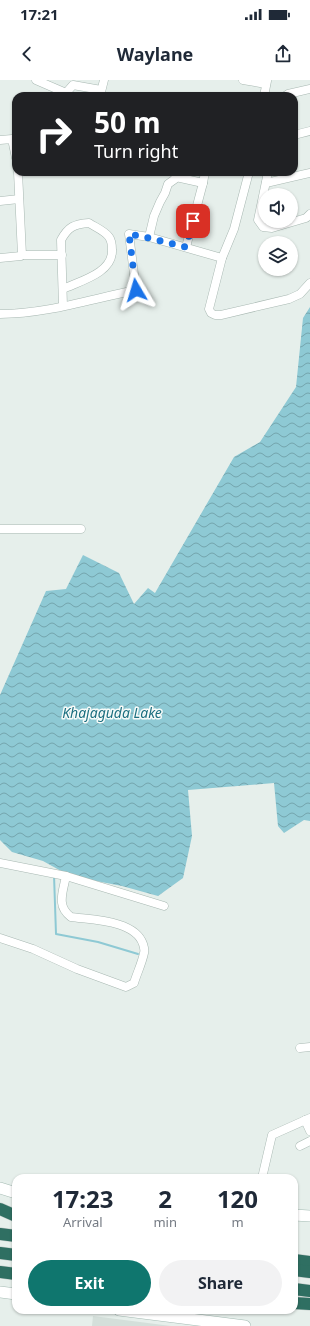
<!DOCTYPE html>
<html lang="en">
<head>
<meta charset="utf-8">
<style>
  :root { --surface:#fff; --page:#f2f2f3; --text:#1f2937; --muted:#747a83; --accent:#0f766e }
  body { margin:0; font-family:"Noto Sans",sans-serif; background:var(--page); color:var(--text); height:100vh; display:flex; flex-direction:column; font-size:15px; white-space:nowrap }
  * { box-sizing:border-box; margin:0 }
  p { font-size:13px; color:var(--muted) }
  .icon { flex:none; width:22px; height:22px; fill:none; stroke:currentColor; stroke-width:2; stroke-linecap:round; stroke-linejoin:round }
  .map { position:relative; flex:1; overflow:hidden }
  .side { position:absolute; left:12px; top:1094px; width:286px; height:140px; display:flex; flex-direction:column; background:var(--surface); border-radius:12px; box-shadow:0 1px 3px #0004 }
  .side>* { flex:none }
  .guide { position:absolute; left:12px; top:12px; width:286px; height:84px; border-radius:12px; box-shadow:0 1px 3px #0004; background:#202124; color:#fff; overflow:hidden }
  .buttons { position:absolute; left:258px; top:108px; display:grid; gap:8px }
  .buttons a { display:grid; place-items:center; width:40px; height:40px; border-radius:50%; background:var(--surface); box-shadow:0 1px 3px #0004; font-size:20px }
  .pin { position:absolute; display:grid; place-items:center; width:34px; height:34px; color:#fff; margin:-17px; border-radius:8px; box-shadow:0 2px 6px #0006 }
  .me { position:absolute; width:44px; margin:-22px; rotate:353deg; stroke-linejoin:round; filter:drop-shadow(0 0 3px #0008) }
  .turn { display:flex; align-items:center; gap:14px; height:84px; padding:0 16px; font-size:18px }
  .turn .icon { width:52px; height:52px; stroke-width:2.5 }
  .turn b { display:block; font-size:28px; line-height:34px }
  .eta { display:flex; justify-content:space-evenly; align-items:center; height:68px; text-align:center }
  .eta b { font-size:24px; font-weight:700; line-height:28px }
  .action { display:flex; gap:8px; margin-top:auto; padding:8px 16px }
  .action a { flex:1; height:46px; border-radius:24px; background:var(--accent); color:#fff; font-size:16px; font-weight:700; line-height:46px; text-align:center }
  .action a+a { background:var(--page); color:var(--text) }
  .status { display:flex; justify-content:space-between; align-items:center; height:28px; padding:0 20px; background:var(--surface); direction:ltr }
  .status svg { height:11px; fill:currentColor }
  header { display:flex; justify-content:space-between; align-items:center; height:52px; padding:0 16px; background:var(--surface); font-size:18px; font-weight:700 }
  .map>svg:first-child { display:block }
  .built { fill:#d4dfda }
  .water { fill:url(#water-waves) }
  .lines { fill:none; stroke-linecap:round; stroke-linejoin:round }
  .stream { stroke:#8ec9d4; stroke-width:2 }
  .minor-casing { stroke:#a8b8b2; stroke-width:9 }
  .secondary-casing { stroke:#a4bbb3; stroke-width:12 }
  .motorway-casing { stroke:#c2cac8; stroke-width:13 }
  .minor { stroke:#fff; stroke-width:8 }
  .secondary { stroke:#fff; stroke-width:11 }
  .motorway { stroke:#2f6f62; stroke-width:12 }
  .route { stroke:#1a73e8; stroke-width:7; stroke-dasharray:0 12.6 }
  .labels { text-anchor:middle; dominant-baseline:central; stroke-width:3; stroke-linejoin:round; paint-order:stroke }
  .water-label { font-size:14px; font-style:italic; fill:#1c6f80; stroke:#f7fbf9 }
</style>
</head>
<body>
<div class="status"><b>17:21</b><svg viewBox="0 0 49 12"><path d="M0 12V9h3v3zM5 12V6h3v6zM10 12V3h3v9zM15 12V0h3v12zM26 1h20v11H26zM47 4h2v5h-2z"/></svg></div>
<header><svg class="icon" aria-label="back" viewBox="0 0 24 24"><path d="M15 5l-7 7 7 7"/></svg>Waylane<svg class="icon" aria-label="share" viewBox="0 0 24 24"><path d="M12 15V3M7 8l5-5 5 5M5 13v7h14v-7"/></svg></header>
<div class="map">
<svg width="310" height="1246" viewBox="0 0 310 1246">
  <defs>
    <pattern id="water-waves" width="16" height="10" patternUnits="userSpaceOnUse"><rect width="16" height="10" fill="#8ec9d4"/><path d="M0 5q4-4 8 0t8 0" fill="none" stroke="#74a5ad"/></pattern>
  </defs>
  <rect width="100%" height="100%" fill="#e6efeb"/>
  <path class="built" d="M93 1236 171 1246H92Z"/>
  <path class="water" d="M310 227V741L304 740 284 753 278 746 274 703 188 710 192 756 183 798 158 816 122 806 70 796 43 781 12 772 0 760V615L46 511 66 509 83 475 119 493 134 524 148 508 155 513 234 377 260 362 296 307 303 238Z"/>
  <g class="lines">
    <path class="stream" d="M54 795 56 854 98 862 138 874"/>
    <g class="minor-casing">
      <g id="minor">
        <path d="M36 0 66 13 67 16"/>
        <path d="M243 0 266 4"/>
        <path d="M66 13 73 5 101 10"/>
        <path d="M100 16 104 0"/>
        <path d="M264 16 267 1"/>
        <path d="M285 16 288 14 310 9"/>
        <path d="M294 55 310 51"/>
        <path d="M0 60 12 59 16 78"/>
        <path d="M18 92 22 175"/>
        <path d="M249 92 234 149 222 178 209 229 211 233 215 235H221L289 219 300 214 310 203"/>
        <path d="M268 92 258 140 263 147 272 148 306 138 310 134"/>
        <path d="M176 97 203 103 186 167"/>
        <path d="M203 103 205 92"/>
        <path d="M266 103 310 93"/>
        <path d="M0 121 19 119"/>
        <path d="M149 157 154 136 160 122 165 113 168 104 175 99 176 93"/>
        <path d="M0 178 21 176 22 175H62"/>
        <path d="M63 226 61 160C68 147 74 144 89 143 95 147 105 151 109 157 112 161 112 165 112 170 113 193 80 201 63 209"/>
        <path d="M0 234C46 234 91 219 136 210L129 154 149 157 222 178"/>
        <path d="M0 449H81"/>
        <path d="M0 783 66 796"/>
        <path d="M0 858 33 869 77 889 126 907 134 903C137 893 142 883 144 873 145 870 144 867 143 864 135 840 92 840 71 837 56 826 63 812 66 796L164 826"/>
        <path d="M300 968 310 967"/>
        <path d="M305 1040 310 1051"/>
        <path d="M300 1066 310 1061"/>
        <path d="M262 1098 272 1055 310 1038"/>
      </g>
    </g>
    <g class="secondary-casing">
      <g id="secondary">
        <path d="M0 1108 16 1113"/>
        <path d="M294 1135 310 1136"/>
        <path d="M0 1212 16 1214"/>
        <path d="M119 1230 245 1246"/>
      </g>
    </g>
    <g class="motorway-casing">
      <g id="motorway">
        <path d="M0 1129 16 1136"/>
        <path d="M0 1154 16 1156"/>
        <path d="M0 1173 16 1175"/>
        <path d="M294 1180 310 1182"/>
        <path d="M294 1190 310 1192"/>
        <path d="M0 1192 16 1194"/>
        <path d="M294 1209 310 1211"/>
        <path d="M294 1223 310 1224"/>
      </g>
    </g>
    <use href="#minor" class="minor"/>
    <use href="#secondary" class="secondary"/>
    <use href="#motorway" class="motorway"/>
  </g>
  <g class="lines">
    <path class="route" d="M136 210 129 154 149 158 186 167 193 141"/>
  </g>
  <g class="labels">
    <g class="water-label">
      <text x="112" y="632">Khajaguda Lake</text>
    </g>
  </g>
</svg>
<div class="buttons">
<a><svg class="icon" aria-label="sound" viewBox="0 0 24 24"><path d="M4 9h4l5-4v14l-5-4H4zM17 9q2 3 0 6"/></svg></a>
<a><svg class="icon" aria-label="layers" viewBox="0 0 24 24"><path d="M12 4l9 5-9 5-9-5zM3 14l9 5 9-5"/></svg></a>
</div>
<div class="pin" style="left:193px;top:141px;background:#d93025"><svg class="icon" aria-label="arrive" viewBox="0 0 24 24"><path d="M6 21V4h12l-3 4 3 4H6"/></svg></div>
<svg class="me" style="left:136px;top:210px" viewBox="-20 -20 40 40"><path d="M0-17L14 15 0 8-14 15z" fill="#1a73e8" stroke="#fff" stroke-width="4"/></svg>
<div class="guide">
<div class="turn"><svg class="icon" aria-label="right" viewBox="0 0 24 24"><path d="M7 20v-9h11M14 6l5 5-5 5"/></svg><div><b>50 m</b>Turn right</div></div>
</div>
<section class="side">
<div class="eta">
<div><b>17:23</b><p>Arrival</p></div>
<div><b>2</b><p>min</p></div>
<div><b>120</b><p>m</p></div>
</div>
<div class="action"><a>Exit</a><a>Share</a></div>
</section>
</div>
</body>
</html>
